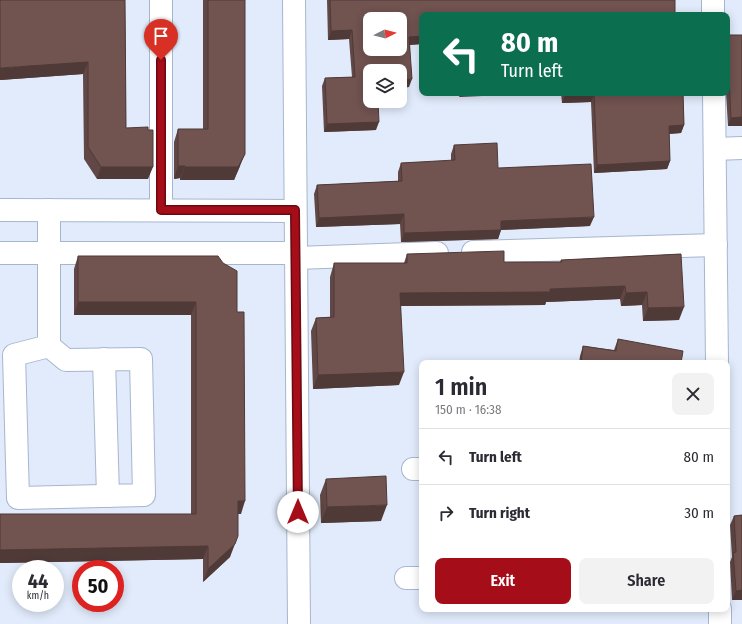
<!DOCTYPE html>
<html lang="en">
<head>
<meta charset="utf-8">
<style>
  :root { --surface:#fff; --page:#f2f2f3; --text:#2b2b33; --muted:#7c7c81; --line:#e1e1e2; --accent:#a50d19 }
  body { margin:0; font-family:"Fira Sans Condensed",sans-serif; background:var(--page); color:var(--text); height:100vh; display:flex; flex-direction:column; font-size:15px; white-space:nowrap }
  * { box-sizing:border-box; margin:0 }
  p { font-size:13px; color:var(--muted) }
  .icon { flex:none; width:22px; height:22px; fill:none; stroke:currentColor; stroke-width:2; stroke-linecap:round; stroke-linejoin:round }
  .map { position:relative; flex:1; overflow:hidden }
  .sheet { position:absolute; left:419px; top:360px; width:311px; height:252px; display:flex; flex-direction:column; background:var(--surface); border-radius:8px; box-shadow:0 2px 10px #0003 }
  .sheet>* { flex:none }
  .guide { position:absolute; left:419px; top:12px; width:311px; height:84px; border-radius:8px; box-shadow:0 2px 10px #0003; background:#0b6e4f; color:#fff; overflow:hidden }
  .needle { width:26px; rotate:84deg }
  .fabs { position:absolute; left:363px; top:12px; display:grid; gap:8px }
  .fabs a { display:grid; place-items:center; width:44px; height:44px; border-radius:8px; background:var(--surface); box-shadow:0 2px 10px #0003; font-size:20px }
  .speed { position:absolute; left:12px; top:560px; display:flex; gap:8px; font-size:20px; font-weight:700; text-align:center }
  .speed>* { display:grid; place-content:center; width:52px; height:52px; border-radius:50%; background:var(--surface); box-shadow:0 2px 10px #0003; line-height:1 }
  .speed small { font-size:10px; font-weight:400 }
  .speed .limit { border:6px solid #d22; background:#fff; color:#111 }
  .pin { position:absolute; display:grid; place-items:center; width:34px; height:34px; color:#fff; margin:-41px -17px; border-radius:50% 50% 50% 0; rotate:-45deg; box-shadow:0 0 4px #0007 }
  .pin .icon { rotate:45deg }
  .me { position:absolute; width:44px; margin:-22px; rotate:0deg; stroke-linejoin:round; filter:drop-shadow(0 0 3px #0008) }
  .turn { display:flex; align-items:center; gap:14px; height:84px; padding:0 16px; font-size:18px }
  .turn .icon { width:52px; height:52px; stroke-width:2.5 }
  .turn b { display:block; font-size:28px; line-height:34px }
  .round { display:grid; place-items:center; flex:none; width:42px; height:42px; border-radius:8px; background:var(--page) }
  .head { display:flex; align-items:center; justify-content:space-between; height:68px; padding:0 16px }
  h1 { font-size:24px; font-weight:600; line-height:30px }
  .primary-button { display:flex; gap:8px; margin-top:auto; padding:8px 16px }
  .primary-button a { flex:1; height:46px; border-radius:8px; background:var(--accent); color:#fff; font-size:16px; font-weight:600; line-height:46px; text-align:center }
  .primary-button a+a { background:var(--page); color:var(--text) }
  ul { padding:0; list-style:none }
  li { display:flex; align-items:center; gap:12px; height:56px; padding:0 16px; border-top:1px solid var(--line) }
  li div { flex:1 }
  li b { display:block; font-size:15px }
  li em { font-style:normal }
  .map>svg:first-child { display:block }
  .lines { fill:none; stroke-linecap:round; stroke-linejoin:round }
  .minor-casing { stroke:#a7b6cf; stroke-width:24 }
  .major-casing { stroke:#a7b6cf; stroke-width:24 }
  .minor { stroke:#fff; stroke-width:22 }
  .major { stroke:#fff; stroke-width:22 }
  .wall { fill:#614745 }
  .shaded-wall { fill:#4f3a38 }
  .building { fill:#715350; stroke:#4f3a38; fill-rule:evenodd }
  .route-casing { stroke:#6b0810; stroke-width:10 }
  .route { stroke:#a50d19; stroke-width:7 }
</style>
</head>
<body>
<div class="map">
<svg width="742" height="624" viewBox="0 0 742 624">
  <rect width="100%" height="100%" fill="#e1ebfb"/>
  <g class="lines">
    <g class="minor-casing">
      <g id="minor">
        <path d="M715 149 742 148"/>
        <path d="M0 210 295 211"/>
        <path d="M49 210V346L14 355 18 498 144 495 141 359 66 360 49 346"/>
        <path d="M161 210V0"/>
        <path d="M473 252 716 245"/>
        <path d="M0 253H296"/>
        <path d="M296 258 437 253"/>
        <path d="M104 359 108 496"/>
        <path d="M413 469H422"/>
        <path d="M406 578H422"/>
      </g>
    </g>
    <g class="major-casing">
      <g id="major">
        <path d="M294 0 299 624"/>
        <path d="M713 0V15"/>
        <path d="M714 93 717 363"/>
        <path d="M720 609V624"/>
      </g>
    </g>
    <use href="#minor" class="minor"/>
    <use href="#major" class="major"/>
  </g>
  <g class="wall">
    <path d="M125 0 126 128 148 179H97L84 159 83 74 0 80Z"/>
    <path d="M203 0H245L240 166 234 180H180V178L174 179V142L178 129H203Z"/>
    <path d="M327 0H675L422 15V44L410 45 409 87 400 88V71H370L376 130 324 132 322 86 325 78 352 77 349 39 328 40Z"/>
    <path d="M727 35H742V126H728L726 93H727Z"/>
    <path d="M561 93H683L684 125 681 133 669 134 670 161 667 169 594 173 591 102 562 103Z"/>
    <path d="M454 145 498 168 590 226 501 230 498 239 401 242 400 224 316 227 314 194 317 185 398 181V172L401 163 451 161V154Z"/>
    <path d="M407 254 504 262H560L561 260 681 254 679 320 643 321 642 305 621 306 620 299 546 302 545 305 401 306 399 385 313 389 311 331 316 318 330 317V277L334 263H404Z"/>
    <path d="M78 256 237 312 241 514H238L230 557 203 582V559L0 563V514H191V315H74V269Z"/>
    <path d="M618 339 681 363H579L580 356 583 346 614 350Z"/>
    <path d="M326 479 381 521 321 523 320 495Z"/>
    <path d="M742 515V600H732L730 562 732 557 730 525 734 516Z"/>
    <path d="M422 517V563H421Z"/>
  </g>
  <g class="shaded-wall">
    <path d="M352 30 349 39 328 40 331 31Z"/>
    <path d="M422 36V44L406 45 409 37Z"/>
    <path d="M88 62 83 74 0 80V68Z"/>
    <path d="M412 79 409 87 400 88V80Z"/>
    <path d="M461 93H507L506 95 459 97Z"/>
    <path d="M594 94 591 102 562 103 565 95Z"/>
    <path d="M742 117V126H728L731 118Z"/>
    <path d="M379 122 376 130 324 132 327 124Z"/>
    <path d="M684 125 681 133 666 134 669 126Z"/>
    <path d="M245 154 240 166 234 180H180L185 167Z"/>
    <path d="M670 161 667 169 594 173 597 165Z"/>
    <path d="M178 166H185L180 178 174 179Z"/>
    <path d="M101 167H153L148 179H97Z"/>
    <path d="M404 214 400 224 316 227 319 218Z"/>
    <path d="M594 217 590 226 497 230 501 221Z"/>
    <path d="M501 230 498 239 401 242 404 233Z"/>
    <path d="M625 286 620 299 546 302 545 305 395 306 400 293 550 289Z"/>
    <path d="M647 292 642 305 621 306 626 293Z"/>
    <path d="M78 302H196L191 315H74Z"/>
    <path d="M684 307 679 320 643 321 648 308Z"/>
    <path d="M404 372 399 385 313 389 318 375Z"/>
    <path d="M238 501H245L241 514H233Z"/>
    <path d="M387 505 381 521 321 523 327 507Z"/>
    <path d="M235 544 230 557 203 582 208 569Z"/>
    <path d="M208 546 203 559 0 563V550Z"/>
    <path d="M742 590V600H732L736 591Z"/>
  </g>
  <g class="building">
    <path d="M0 0H125L126 128 148 127V130H153V167H101L88 147V62L0 68Z"/>
    <path d="M208 0H245V154L238 167H185V166H178V129H208Z"/>
    <path d="M330 0H675V15H422V36L409 37 412 79 400 80V71H370V101H378L379 122 327 124 325 78 355 77 352 30 331 31ZM370 19H400V49H370Z"/>
    <path d="M727 35H742V117L731 118Z"/>
    <path d="M565 93H683L684 125 669 126 670 161 597 165 594 94 565 95Z"/>
    <path d="M497 143 498 168 591 164 594 217 501 221V230L404 233V214L319 218 317 185 402 181 401 163 455 160 454 145Z"/>
    <path d="M504 251V262H562L561 260 681 254 684 307 648 308 647 292 626 293 625 286 550 289V292L400 293 404 372 318 375 316 318 334 317V263H407V254Z"/>
    <path d="M78 256H218L223 263 237 271V312H244L245 501H238V536L235 544 208 569V546L0 550V514H196V302H78Z"/>
    <path d="M618 339 683 351 681 363H581L583 346 616 351Z"/>
    <path d="M386 476 387 505 327 507 326 479Z"/>
    <path d="M742 515V590L736 591 733 553 736 552 734 516Z"/>
  </g>
  <g class="lines">
    <g class="route-casing">
      <path id="route" d="M161 60V210H295L298 512"/>
    </g>
    <use href="#route" class="route"/>
  </g>
</svg>
<div class="fabs">
<a><svg class="needle" viewBox="-14 -14 28 28"><path d="M0-13l5 13h-10z" fill="#e53935"/><path d="M0 13l5-13h-10z" fill="#7c7c81"/></svg></a>
<a><svg class="icon" aria-label="layers" viewBox="0 0 24 24"><path d="M12 4l9 5-9 5-9-5zM3 14l9 5 9-5"/></svg></a>
</div>
<div class="speed"><div>44<small>km/h</small></div><div class="limit">50</div></div>
<div class="pin" style="left:161px;top:60px;background:#d93025"><svg class="icon" aria-label="arrive" viewBox="0 0 24 24"><path d="M6 21V4h12l-3 4 3 4H6"/></svg></div>
<svg class="me" style="left:298px;top:512px" viewBox="-20 -20 40 40"><circle r="19" fill="#fff"/><path d="M0-13L10 11 0 6-10 11z" fill="#a50d19"/></svg>
<div class="guide">
<div class="turn"><svg class="icon" aria-label="left" viewBox="0 0 24 24"><path d="M17 20v-9H6M10 6l-5 5 5 5"/></svg><div><b>80 m</b>Turn left</div></div>
</div>
<section class="sheet">
<div class="head"><div><h1>1 min</h1><p>150 m · 16:38</p></div><a class="round"><svg class="icon" aria-label="close" viewBox="0 0 24 24"><path d="M6 6l12 12M18 6L6 18"/></svg></a></div>
<ul>
<li><svg class="icon" aria-label="left" viewBox="0 0 24 24"><path d="M17 20v-9H6M10 6l-5 5 5 5"/></svg><div><b>Turn left</b></div><em>80 m</em></li>
<li><svg class="icon" aria-label="right" viewBox="0 0 24 24"><path d="M7 20v-9h11M14 6l5 5-5 5"/></svg><div><b>Turn right</b></div><em>30 m</em></li>
</ul>
<div class="primary-button"><a>Exit</a><a>Share</a></div>
</section>
</div>
</body>
</html>
